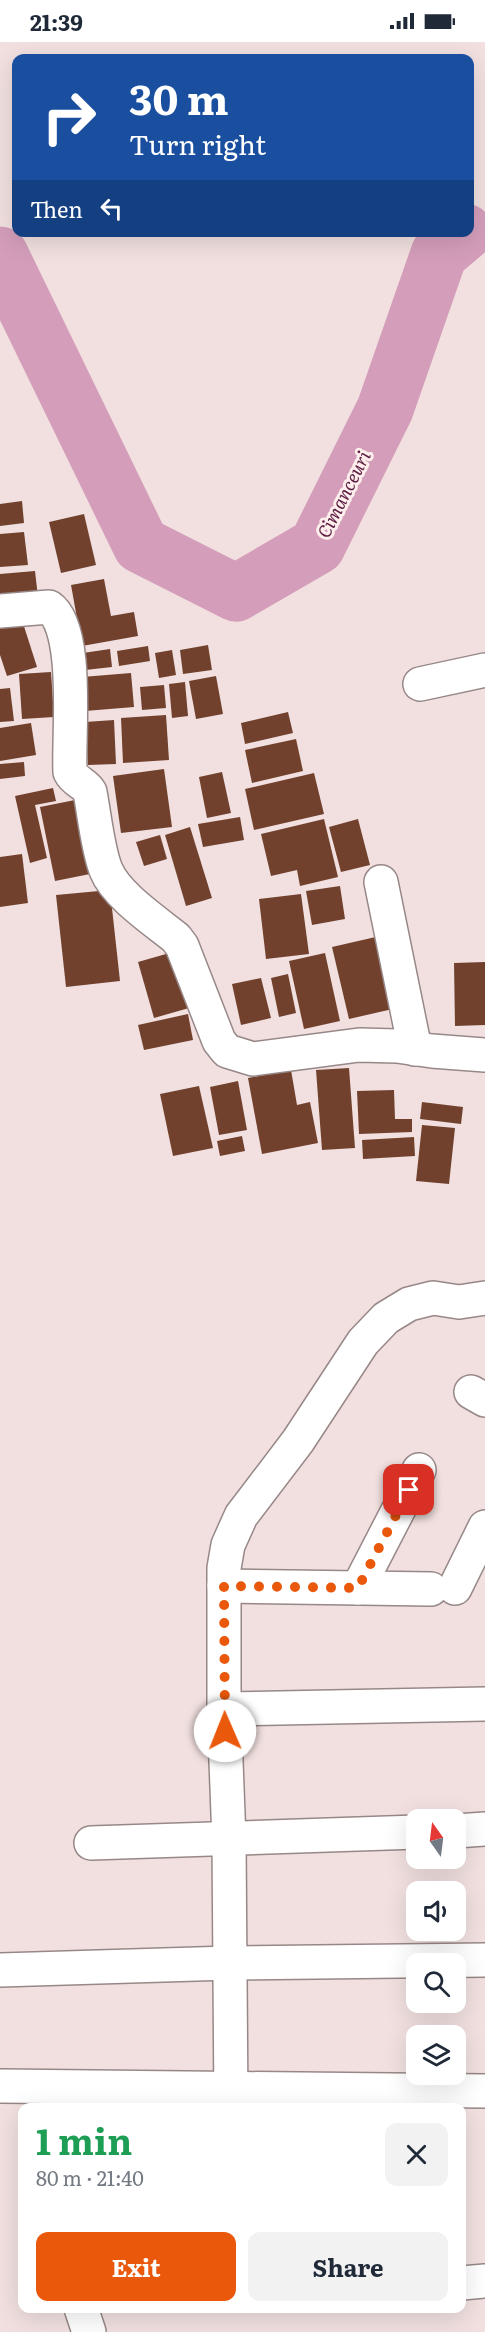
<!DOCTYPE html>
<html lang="en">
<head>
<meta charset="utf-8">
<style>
  :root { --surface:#fff; --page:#f2f2f3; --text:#1f2937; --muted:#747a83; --accent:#ea580c }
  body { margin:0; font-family:Literata,serif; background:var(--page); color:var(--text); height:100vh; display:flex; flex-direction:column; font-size:22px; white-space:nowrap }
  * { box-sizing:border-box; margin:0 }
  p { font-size:20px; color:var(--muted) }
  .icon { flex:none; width:33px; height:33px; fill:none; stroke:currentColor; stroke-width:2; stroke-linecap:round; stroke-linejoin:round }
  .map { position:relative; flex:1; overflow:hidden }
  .sheet { position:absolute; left:18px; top:2061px; width:448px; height:210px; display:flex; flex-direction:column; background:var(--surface); border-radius:12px; box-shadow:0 6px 24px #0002 }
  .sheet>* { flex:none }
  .hud { position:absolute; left:12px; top:12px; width:462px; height:183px; border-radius:12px; box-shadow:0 6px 24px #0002; background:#1a4fa0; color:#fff; overflow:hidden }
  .needle { width:39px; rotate:346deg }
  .tools { position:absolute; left:406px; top:1767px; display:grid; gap:12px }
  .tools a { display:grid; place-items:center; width:60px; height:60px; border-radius:12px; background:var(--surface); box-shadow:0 6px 24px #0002; font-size:30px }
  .pin { position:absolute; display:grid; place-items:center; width:51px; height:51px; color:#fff; margin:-26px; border-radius:12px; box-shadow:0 3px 9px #0006 }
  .me { position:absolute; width:66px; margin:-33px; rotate:359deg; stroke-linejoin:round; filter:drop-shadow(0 0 4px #0008) }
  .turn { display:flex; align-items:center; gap:21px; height:126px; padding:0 18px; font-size:27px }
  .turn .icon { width:78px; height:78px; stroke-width:2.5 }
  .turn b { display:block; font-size:42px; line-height:51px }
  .then { display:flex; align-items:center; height:57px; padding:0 18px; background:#0003; gap:12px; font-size:22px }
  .round { display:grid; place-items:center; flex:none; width:63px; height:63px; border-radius:12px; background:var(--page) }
  .headline { display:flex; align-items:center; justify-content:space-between; height:102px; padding:0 18px }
  h1 { font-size:36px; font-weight:700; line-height:45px; color:#1e9e55 }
  .primary-button { display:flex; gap:12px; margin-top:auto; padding:12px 18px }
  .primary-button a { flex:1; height:69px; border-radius:12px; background:var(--accent); color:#fff; font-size:24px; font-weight:700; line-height:69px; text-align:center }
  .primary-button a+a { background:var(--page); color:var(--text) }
  .status { display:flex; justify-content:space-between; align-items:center; height:42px; padding:0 30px; background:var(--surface); direction:ltr }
  .status svg { height:16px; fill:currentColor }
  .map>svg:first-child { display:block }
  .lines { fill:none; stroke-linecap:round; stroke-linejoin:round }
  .river { stroke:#d49eba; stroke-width:57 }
  .building { fill:#71412e }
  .minor-casing { stroke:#978887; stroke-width:36 }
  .minor { stroke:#fff; stroke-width:33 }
  .route { stroke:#ea580c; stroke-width:10; stroke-dasharray:0 18 }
  .labels { text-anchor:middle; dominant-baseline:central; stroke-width:6; stroke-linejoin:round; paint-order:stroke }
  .water-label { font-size:18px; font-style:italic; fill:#5d1e44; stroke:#feeeec }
</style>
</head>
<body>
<div class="status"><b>21:39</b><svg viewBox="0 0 49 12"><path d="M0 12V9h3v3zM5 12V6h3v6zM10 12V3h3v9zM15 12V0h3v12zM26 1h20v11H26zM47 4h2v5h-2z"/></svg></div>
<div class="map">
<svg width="485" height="2290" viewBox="0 0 485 2290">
  <rect width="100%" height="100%" fill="#f1e0df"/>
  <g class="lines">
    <path class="river" d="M0 213 141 503 236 551 317 504 385 367 439 212 465 190"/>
  </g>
  <g class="building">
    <path d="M22 459 24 481 0 484V462Z"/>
    <path d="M84 472 96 523 61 531 49 480Z"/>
    <path d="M24 490 28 523 0 525V492Z"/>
    <path d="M35 529 38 555 0 559V532Z"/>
    <path d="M104 537 111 574 134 570 138 594 82 604 71 543Z"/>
    <path d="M22 578 37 625 7 634 0 613V585Z"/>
    <path d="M208 603 212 628 183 632 180 608Z"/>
    <path d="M148 604 150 619 119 624 117 609Z"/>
    <path d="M110 607 112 625 85 628 83 611Z"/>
    <path d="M172 608 176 633 159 636 155 611Z"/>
    <path d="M51 630 54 675 22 677 19 632Z"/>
    <path d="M131 631 134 665 85 669 82 635Z"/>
    <path d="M216 634 223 672 196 677 189 639Z"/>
    <path d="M185 640 188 674 172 676 169 642Z"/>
    <path d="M164 643 166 666 142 668 140 645Z"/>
    <path d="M10 646 14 679 0 680V647Z"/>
    <path d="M288 670 293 691 245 702 241 681Z"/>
    <path d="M166 673 169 718 123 721 121 676Z"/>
    <path d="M114 678 116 722 88 723 85 680Z"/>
    <path d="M31 681 36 713 0 719V686Z"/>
    <path d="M296 697 303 729 252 741 245 708Z"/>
    <path d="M24 720 25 734 0 737V722Z"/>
    <path d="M164 727 172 785 121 791 113 734Z"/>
    <path d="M222 730 231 771 207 776 199 735Z"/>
    <path d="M314 731 324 772 254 788 245 747Z"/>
    <path d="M53 746 56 759 35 763 47 816 30 821 15 754Z"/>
    <path d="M85 756 100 830 55 839 40 765Z"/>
    <path d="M240 775 244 798 203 805 198 782Z"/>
    <path d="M324 777 338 835 300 844 297 828 271 834 261 792Z"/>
    <path d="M358 777 370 823 341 830 329 785Z"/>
    <path d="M190 785 212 856 186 864 165 793Z"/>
    <path d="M160 793 167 817 144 824 136 800Z"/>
    <path d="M22 812 28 861 0 865V815Z"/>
    <path d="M340 844 345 877 312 883 306 849Z"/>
    <path d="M110 848 120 939 66 945 56 853Z"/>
    <path d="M301 852 309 912 266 917 259 857Z"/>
    <path d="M380 894 397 966 349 977 332 905Z"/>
    <path d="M173 910 189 966 154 976 138 920Z"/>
    <path d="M325 911 340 979 304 987 289 919Z"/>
    <path d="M485 920V983L455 984 454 921Z"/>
    <path d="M288 932 296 971 279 975 271 936Z"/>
    <path d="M261 936 271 976 241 983 232 942Z"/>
    <path d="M188 972 193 998 144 1008 138 983Z"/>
    <path d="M349 1026 355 1106 322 1108 316 1028Z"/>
    <path d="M291 1028 297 1063 310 1060 318 1101 262 1112 248 1036Z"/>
    <path d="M238 1039 247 1088 219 1093 210 1045Z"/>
    <path d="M199 1044 213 1106 173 1114 160 1052Z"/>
    <path d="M394 1048 395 1077H412V1090L359 1092 357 1049Z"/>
    <path d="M422 1060 463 1065 461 1082 420 1077Z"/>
    <path d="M422 1083 455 1086 449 1142 416 1139Z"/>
    <path d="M242 1094 245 1109 220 1114 217 1099Z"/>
    <path d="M414 1095 415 1114 363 1117 362 1098Z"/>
  </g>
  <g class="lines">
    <g class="minor-casing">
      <g id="minor">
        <path d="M0 569 49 565C80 586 68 694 70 730 75 740 85 741 90 750 94 771 98 809 106 828 116 853 155 879 176 896L182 904 219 999 227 1009 253 1017 359 1003 397 1004 432 1009 485 1013"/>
        <path d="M420 642 485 628"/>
        <path d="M381 840 415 1007"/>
        <path d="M471 1350 485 1358"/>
        <path d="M224 1544 431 1547"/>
        <path d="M358 1546 419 1428"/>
        <path d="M455 1546 485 1485"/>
        <path d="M224 1667 485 1662"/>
        <path d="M456 1789 485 1787"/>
        <path d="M91 1801 417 1790"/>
        <path d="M0 1928 229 1921 485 1918"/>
        <path d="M0 2044 485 2049"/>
        <path d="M231 2066 229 1798 224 1667V1526L228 1503 241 1474 298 1399 363 1300 386 1276 409 1262 433 1256 459 1260 485 1256"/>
        <path d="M462 2241 485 2239"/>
        <path d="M81 2266 89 2290"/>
      </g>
    </g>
    <use href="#minor" class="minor"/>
  </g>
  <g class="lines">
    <path class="route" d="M225 1689 224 1544 358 1546 409 1448"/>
  </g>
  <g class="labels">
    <g class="water-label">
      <text transform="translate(343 452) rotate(-63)">Cimanceuri</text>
    </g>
  </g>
</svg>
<div class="tools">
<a><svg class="needle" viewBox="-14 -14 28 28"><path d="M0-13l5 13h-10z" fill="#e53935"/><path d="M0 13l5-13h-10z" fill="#747a83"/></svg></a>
<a><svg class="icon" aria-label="sound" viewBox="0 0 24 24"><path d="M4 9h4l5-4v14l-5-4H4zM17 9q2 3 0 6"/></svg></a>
<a><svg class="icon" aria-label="search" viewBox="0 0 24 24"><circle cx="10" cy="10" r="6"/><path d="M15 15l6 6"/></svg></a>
<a><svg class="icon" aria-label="layers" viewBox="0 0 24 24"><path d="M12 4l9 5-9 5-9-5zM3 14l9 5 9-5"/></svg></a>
</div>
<div class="pin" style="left:409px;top:1448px;background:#d93025"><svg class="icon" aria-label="arrive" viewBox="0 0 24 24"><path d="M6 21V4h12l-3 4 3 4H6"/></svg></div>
<svg class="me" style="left:225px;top:1689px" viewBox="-20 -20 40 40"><circle r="19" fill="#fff"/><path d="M0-13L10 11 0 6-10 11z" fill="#ea580c"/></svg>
<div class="hud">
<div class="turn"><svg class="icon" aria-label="right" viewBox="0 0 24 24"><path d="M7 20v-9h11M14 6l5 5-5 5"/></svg><div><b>30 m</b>Turn right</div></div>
<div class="then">Then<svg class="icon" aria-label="left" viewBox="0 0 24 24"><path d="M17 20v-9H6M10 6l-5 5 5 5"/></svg></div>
</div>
<section class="sheet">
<div class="headline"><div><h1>1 min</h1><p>80 m · 21:40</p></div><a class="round"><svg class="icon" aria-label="close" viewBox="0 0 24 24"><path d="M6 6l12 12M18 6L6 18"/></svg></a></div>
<div class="primary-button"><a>Exit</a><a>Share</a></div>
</section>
</div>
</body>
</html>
